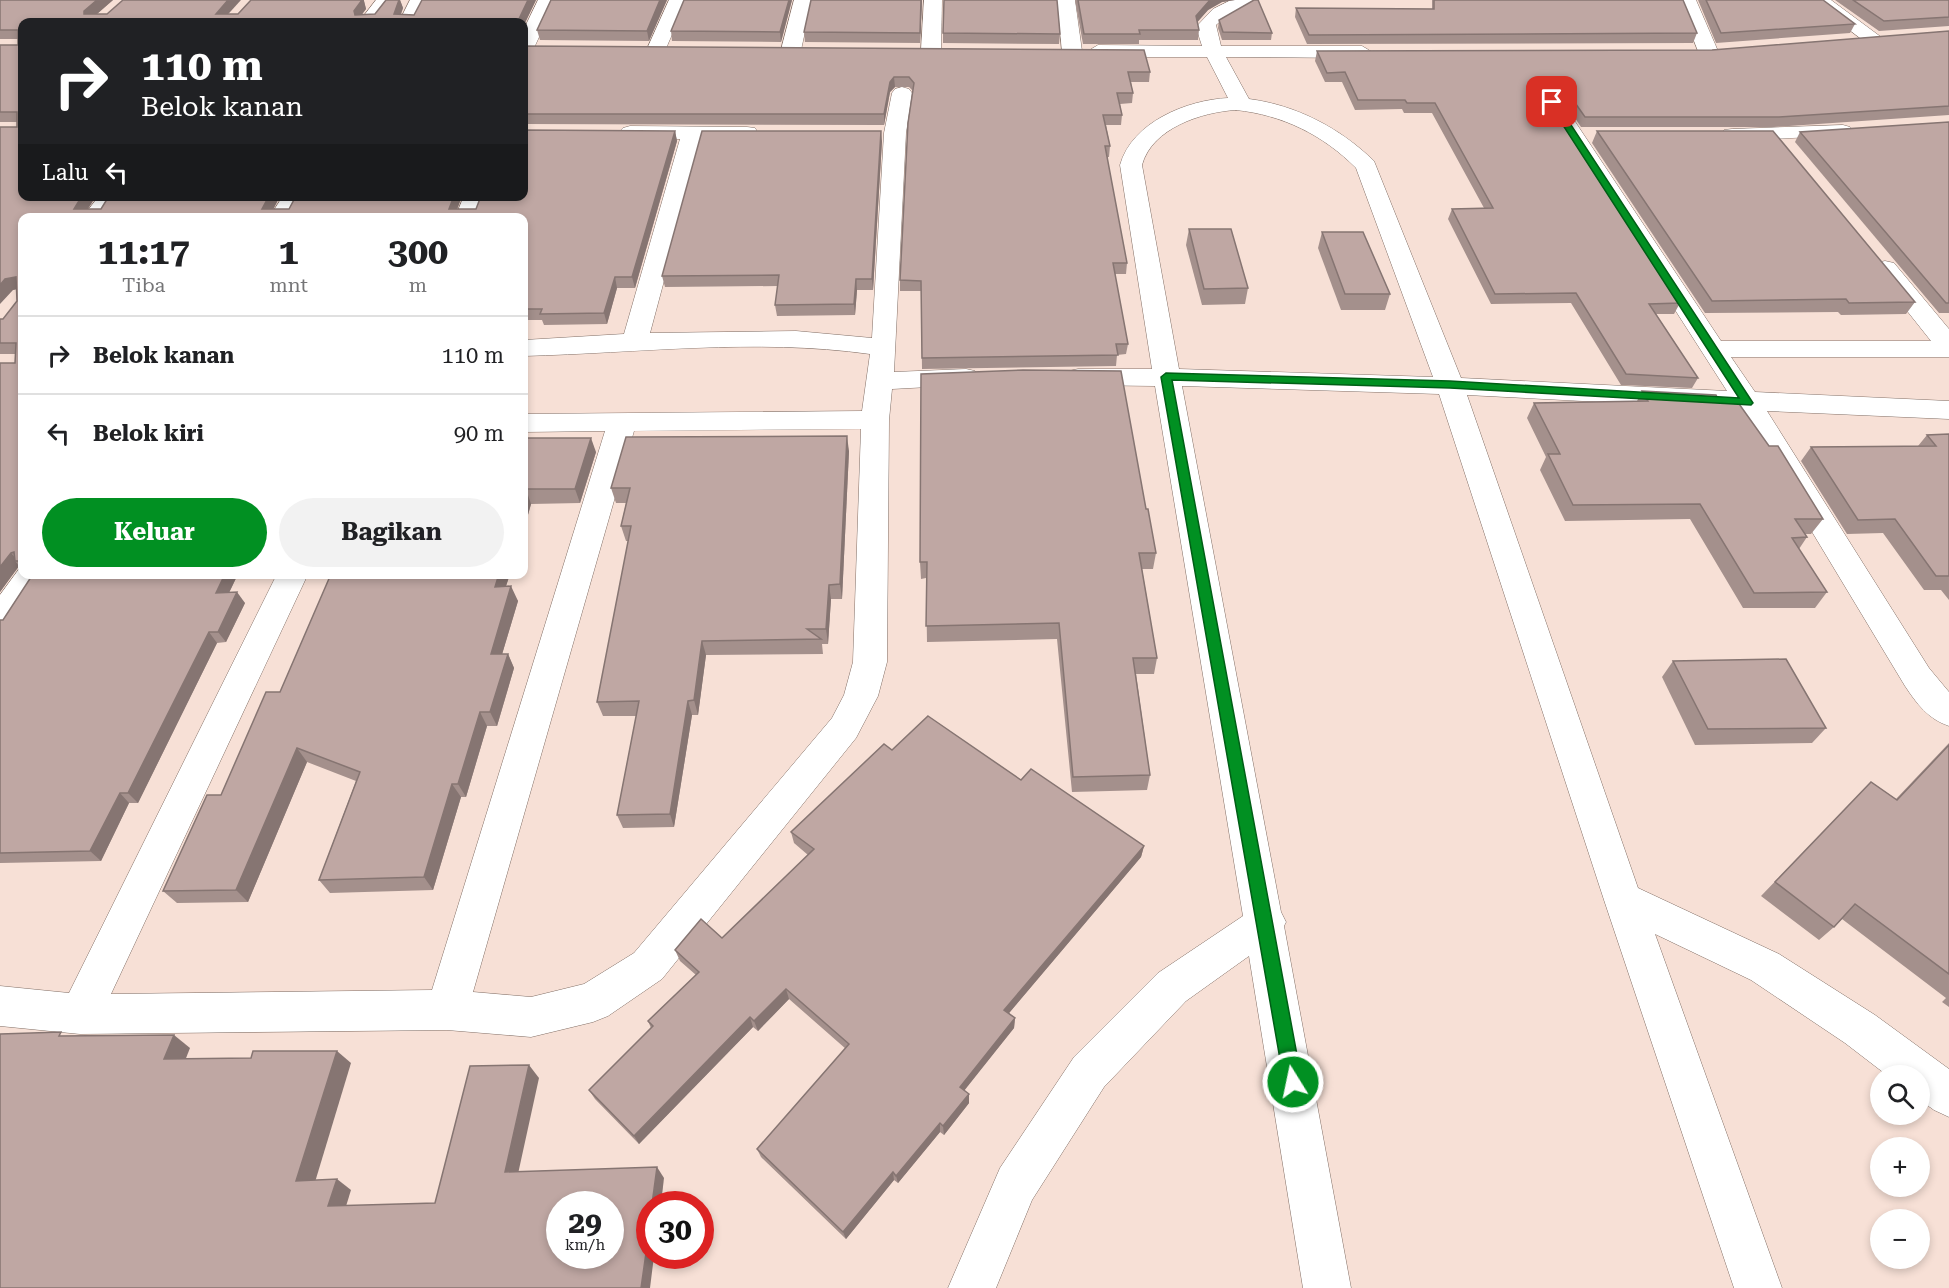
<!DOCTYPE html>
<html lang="id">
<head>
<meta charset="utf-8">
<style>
  :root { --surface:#fff; --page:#f2f2f2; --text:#202124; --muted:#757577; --line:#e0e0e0; --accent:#019022 }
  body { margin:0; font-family:"Roboto Serif",serif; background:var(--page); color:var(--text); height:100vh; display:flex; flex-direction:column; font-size:22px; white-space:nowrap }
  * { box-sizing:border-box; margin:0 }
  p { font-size:20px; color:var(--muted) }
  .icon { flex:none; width:33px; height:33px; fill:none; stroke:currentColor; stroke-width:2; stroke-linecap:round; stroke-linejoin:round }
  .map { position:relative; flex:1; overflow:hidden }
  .side { position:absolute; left:18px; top:213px; width:510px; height:366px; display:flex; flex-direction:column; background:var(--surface); border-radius:12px; box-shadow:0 3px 9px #0003 }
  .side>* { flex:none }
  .top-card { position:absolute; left:18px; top:18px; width:510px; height:183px; border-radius:12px; box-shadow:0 3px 9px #0003; background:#202124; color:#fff; overflow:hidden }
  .buttons { position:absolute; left:1870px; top:1065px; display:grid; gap:12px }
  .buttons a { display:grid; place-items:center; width:60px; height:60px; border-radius:50%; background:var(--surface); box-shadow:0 3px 9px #0003; font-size:30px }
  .speed { position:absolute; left:546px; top:1191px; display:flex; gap:12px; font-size:30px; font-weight:700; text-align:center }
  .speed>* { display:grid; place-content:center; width:78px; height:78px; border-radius:50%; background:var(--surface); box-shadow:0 3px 9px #0003; line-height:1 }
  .speed small { font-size:15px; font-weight:400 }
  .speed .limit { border:9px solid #d22; background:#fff; color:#111 }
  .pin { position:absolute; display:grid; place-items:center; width:51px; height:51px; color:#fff; margin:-26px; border-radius:12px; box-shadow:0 3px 9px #0006 }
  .me { position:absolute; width:66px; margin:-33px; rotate:350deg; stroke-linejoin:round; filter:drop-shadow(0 0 4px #0008) }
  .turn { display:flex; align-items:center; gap:21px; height:126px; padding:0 24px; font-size:27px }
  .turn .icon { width:78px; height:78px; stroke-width:2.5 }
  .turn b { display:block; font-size:42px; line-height:51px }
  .then { display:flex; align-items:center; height:57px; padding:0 24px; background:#0003; gap:12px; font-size:22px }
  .eta { display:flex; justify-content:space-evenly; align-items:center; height:102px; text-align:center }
  .eta b { font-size:36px; font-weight:700; line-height:42px }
  .action { display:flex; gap:12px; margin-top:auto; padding:12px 24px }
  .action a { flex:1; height:69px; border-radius:36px; background:var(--accent); color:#fff; font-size:24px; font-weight:700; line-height:69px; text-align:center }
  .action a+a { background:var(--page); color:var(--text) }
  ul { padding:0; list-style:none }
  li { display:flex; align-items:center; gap:18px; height:78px; padding:0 24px; border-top:2px solid var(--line) }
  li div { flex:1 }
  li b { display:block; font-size:22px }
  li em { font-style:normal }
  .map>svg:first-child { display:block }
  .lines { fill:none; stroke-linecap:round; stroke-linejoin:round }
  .street-casing { stroke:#826f66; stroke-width:1 }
  .street { fill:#fff; fill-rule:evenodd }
  .wall { fill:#a4908c }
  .shaded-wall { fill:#867572 }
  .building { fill:#bfa7a3; stroke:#867572; stroke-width:1.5; fill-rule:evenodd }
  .route { fill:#019022; stroke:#015e16; stroke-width:1.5 }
</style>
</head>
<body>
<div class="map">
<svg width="1949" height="1288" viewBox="0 0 1949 1288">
  <rect width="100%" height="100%" fill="#f7e0d6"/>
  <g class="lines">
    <g class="street-casing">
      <g id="street">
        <path d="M376 0H394L377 22H359Z"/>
        <path d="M410 0H428L417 22H399Z"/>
        <path d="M538 0H556L534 48 531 52 524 54V29Z"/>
        <path d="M669 0H687L664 53H650L647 49Z"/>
        <path d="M794 0H812L801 50 791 56 781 50Z"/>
        <path d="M924 0H942L941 51 931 57 921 51Z"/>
        <path d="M1057 0H1075L1082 51 1079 55 1072 57 1062 51Z"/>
        <path d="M1231 0H1259C1253 8 1228 14 1216 25L1221 46H1362L1372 52 1362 58 1226 57 1249 99C1296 105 1340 128 1374 161L1461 378 1727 391 1542 102 1545 98H1559L1562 102 1721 341H1931L1873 268 1876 263 1885 261 1894 263 1949 329V357H1731L1755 392 1949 401V419L1767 411 1929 668 1949 692V726C1928 719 1917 704 1905 686L1738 409 1467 395 1638 888 1779 954 1875 1015 1949 1069V1117L1934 1110 1920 1100V1076H1888L1845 1043 1751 980 1655 934 1782 1288H1734L1604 900 1439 394 1182 386 1281 912 1286 922 1284 926 1351 1288H1303L1249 956 1186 1001 1104 1087 1032 1200 996 1288H948L1000 1168 1074 1057 1158 973 1243 916 1155 386 1078 385 1069 383 1065 377 1069 371 1078 369H1152L1120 165C1132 122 1187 100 1228 98L1207 57H1098L1088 51 1098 45 1202 46 1196 27 1213 9ZM1236 110C1283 115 1323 135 1356 168L1433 377 1179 369 1142 165C1152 128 1202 112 1236 110Z"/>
        <path d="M1678 0H1696L1718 51 1715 55 1708 57 1698 51Z"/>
        <path d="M1810 0H1831L1885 40 1882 44H1868Z"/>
        <path d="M902 87 909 89 912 93 906 133 894 372 966 369 975 371 979 377 975 383 966 385 892 389 889 420 887 662 878 696 856 738 662 979 608 1016 593 1022 531 1037 447 1030 80 1034 0 1026V986L69 993 277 574H308L111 994 432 990 605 431 524 432V414L862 411 870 354C754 338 640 353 524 356V340L624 334 680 139 630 138 623 136 619 132 623 128 630 126 747 127 755 128 758 133 755 138 702 139 650 333 796 331 872 338 884 133 892 93 895 89ZM861 429 853 662 844 695 832 718 634 953 584 984 531 997 473 992 634 431Z"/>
        <path d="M1843 125 1850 127 1854 131 1850 135 1732 141 1724 140 1721 135 1724 130 1732 129Z"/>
        <path d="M99 196H122L106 218H82Z"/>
        <path d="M283 196H306L292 218H269Z"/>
        <path d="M464 196H487L478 218H455Z"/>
        <path d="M22 565V574H47L11 629 0 632V595Z"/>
      </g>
    </g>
    <use href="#street" class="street"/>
  </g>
  <g class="wall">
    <path d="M0 0H113L97 14H238L251 0H364V1L366 9 362 14H375L386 0H400L403 8 401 14 414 15 536 0 524 25V22H22L96 196 88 209H101L109 196H280L273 209H289L296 196H462L457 209H476L675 131 677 141 635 288H617L607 324 544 325 542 320H524V218H22V570L19 566 0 592V363H15V354H0V319H3L17 301 16 289 13 290 17 122H0V45H18V39H0Z"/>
    <path d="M667 0 649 41 540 40 537 30Z"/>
    <path d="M792 0 781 42 672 41 671 31Z"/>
    <path d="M811 0H922L920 43 805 42 804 32Z"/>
    <path d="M1075 0H1235L1222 2 1208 10 1197 22 1199 30 1198 40H1139V44H1083Z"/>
    <path d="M1432 0H1683L1697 33 1693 43 1307 44 1295 17 1296 8 1432 9Z"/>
    <path d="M1698 0H1823L1855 24 1850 33 1716 43Z"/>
    <path d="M1835 0H1949V27V26L1879 31Z"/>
    <path d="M1219 20 1272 33 1271 40H1222L1218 28Z"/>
    <path d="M1949 31V115L1774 127H1581L1561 97 1545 96 1680 303 1674 314H1656L1698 378 1692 388 1621 385 1571 303 1491 304 1448 219 1452 209 1484 208 1432 113H1404L1402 109 1355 110 1342 82H1325L1315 61 1317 51 1712 50Z"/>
    <path d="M943 33 1060 34 1059 44 943 43Z"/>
    <path d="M524 46 1150 72 1149 82H1131L1133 93 1132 103 1120 104 1122 115 1121 125H1106L1110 146 1109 157H1107L1127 263 1126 274H1115L1128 344 1126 354 1117 355 1116 366 922 369 921 291H900V280L913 91 909 87H895L890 92 884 125 524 124Z"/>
    <path d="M1949 122V313H1939L1795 142 1800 132Z"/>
    <path d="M1597 131 1915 302 1906 314 1841 315 1838 312 1705 313 1592 143Z"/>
    <path d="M882 141 873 290H857L855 315 777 316 775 305 778 286 665 287 662 276Z"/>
    <path d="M1189 229 1248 288 1245 304 1202 305 1186 245Z"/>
    <path d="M1322 232 1390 294 1385 310H1341L1318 248Z"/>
    <path d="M1642 391 1719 401 1769 446 1823 519 1811 534H1805L1807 537 1799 549 1827 592 1815 608H1743L1690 519 1565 521 1540 470 1546 457 1527 418 1534 403 1637 401Z"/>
    <path d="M1949 434V600L1941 590H1924L1883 533 1847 534 1801 461 1811 447 1918 446 1927 435Z"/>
    <path d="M524 438 596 452 580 503 531 504 524 529Z"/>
    <path d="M849 451 842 599H831L828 644H822L823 654 706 655 698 715H692L674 827 623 828 617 815 636 716H603L597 702 629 541H626L621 526 626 503H616L611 488Z"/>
    <path d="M1146 509 1156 553 1153 569H1142L1157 658 1154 674H1136L1150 775 1147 790 1072 792 1057 639 927 642 926 578 921 579 920 562Z"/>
    <path d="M33 574H238L229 593 245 603 226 642 217 643 138 803H129L101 861 0 863V620H3Z"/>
    <path d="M331 574H510L506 586 518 601 502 654H508L514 668 497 726H487L466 797H461L433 890 330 893 319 880 356 781 307 762 248 902 177 903 163 891 221 795 280 692Z"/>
    <path d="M1673 661 1826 728 1812 743 1695 745 1662 677Z"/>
    <path d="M1949 743V1007L1942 1002 1946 998 1842 919 1834 927 1819 940 1761 896 1871 782 1896 799Z"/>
    <path d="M892 750 1021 780 1144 846 1141 857 1009 1013 1015 1018 1014 1028 964 1090 969 1103 944 1135 940 1132 898 1183 894 1180 846 1239 761 1157 757 1149 846 1049 789 999 758 1031 753 1027 639 1144 595 1099 589 1090 651 1028 648 1021 696 975 680 961 675 950 722 938 808 855 794 843 791 832Z"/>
  </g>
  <g class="shaded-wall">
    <path d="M97 0H113L90 20 84 14V11Z"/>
    <path d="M228 0H241L221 22 216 14Z"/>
    <path d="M355 0H364V1L366 9 357 21 354 11Z"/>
    <path d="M399 0H400L403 8 398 22 394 14Z"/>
    <path d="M528 0H536L524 25V22H519V19Z"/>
    <path d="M660 0H667L649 41 647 31Z"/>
    <path d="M789 0H792L781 42 780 32Z"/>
    <path d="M921 0H922L920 43V33Z"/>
    <path d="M1210 0H1235L1222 2 1208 10 1194 26 1196 16Z"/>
    <path d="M894 77 895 87 890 92 884 125V114L890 82Z"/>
    <path d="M675 131 677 141 635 288 632 277Z"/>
    <path d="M881 131 882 141 873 290 872 279Z"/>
    <path d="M82 196H96L82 218 74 209Z"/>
    <path d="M269 196H280L269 218 262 209Z"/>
    <path d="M454 196H462L454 218 449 209Z"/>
    <path d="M16 277 22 288 13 290 0 304V285L5 279Z"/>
    <path d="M615 277 617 288 607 324 604 313Z"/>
    <path d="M856 279 857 290 855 315 854 304Z"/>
    <path d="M847 436 849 451 842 599 840 584Z"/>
    <path d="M591 438 596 452 580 503 575 489Z"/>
    <path d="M526 489 531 504 524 529V496Z"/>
    <path d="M11 553 18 561H15L19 566 0 592V567Z"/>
    <path d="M225 574H238L224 603 216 593Z"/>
    <path d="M499 574H510L501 601 495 587Z"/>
    <path d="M829 585 831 599 828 644 826 629Z"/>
    <path d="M511 586 518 601 498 668 491 654Z"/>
    <path d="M237 592 245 603 226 642 218 632Z"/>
    <path d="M209 632 217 643 138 803 128 793Z"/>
    <path d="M702 641 706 655 698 715 694 700Z"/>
    <path d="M508 654 514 668 497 726 490 712Z"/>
    <path d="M688 701 692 715 674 827 670 814Z"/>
    <path d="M480 712 487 726 466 797 458 784Z"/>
    <path d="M297 748 307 762 248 902 236 890Z"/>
    <path d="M452 784 461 797 433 890 424 877Z"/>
    <path d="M120 793 129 803 101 861 90 851Z"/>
    <path d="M1144 846 1141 857 1004 1019V1010Z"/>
    <path d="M786 989 789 999 758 1031 754 1021Z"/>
    <path d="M750 1017 753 1027 639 1144 634 1136Z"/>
    <path d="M1015 1018 1014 1028 960 1096V1087Z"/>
    <path d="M174 1035 190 1048 181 1071 164 1059Z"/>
    <path d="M337 1051 351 1063 312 1192 296 1181Z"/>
    <path d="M529 1065 539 1078 516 1183 505 1172Z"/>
    <path d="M969 1094V1103L944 1135 943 1126Z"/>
    <path d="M940 1123V1132L898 1183 896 1176Z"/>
    <path d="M657 1167 664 1178 661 1204H652Z"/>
    <path d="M893 1172 894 1180 846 1239 843 1232Z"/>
    <path d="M337 1179 351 1190 343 1216 328 1206Z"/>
    <path d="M650 1225V1256H654L650 1288H641Z"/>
  </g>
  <g class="building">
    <path d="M0 0H97L84 11V14H107L123 0H228L216 14H238L251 0H362L354 11 355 15 375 14 386 0H399L394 14 414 15 422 0H528L519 19V22H22V196H82L74 209H101L109 196H269L262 209H289L296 196H454L449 209H476L481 196H524V130L675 131 632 277H615L604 313 540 314 542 309H524V218H22V561H15L14 552 11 553 0 567V363H15L16 343H0V319H3L17 301 16 277 5 279 0 285V127H17V112H0V45H18V30H0Z"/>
    <path d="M551 0H660L647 31 537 30Z"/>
    <path d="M684 0H789L780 32 671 31Z"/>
    <path d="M811 0H921L920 33 804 32Z"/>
    <path d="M944 0H1057L1060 34 943 33Z"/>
    <path d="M1078 0H1210L1196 16 1199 30H1139L1140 34H1084Z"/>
    <path d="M1254 0H1258L1272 33 1223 32 1219 20Z"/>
    <path d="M1434 0H1683L1697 33 1309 35 1296 8 1434 9Z"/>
    <path d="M1706 0H1823L1855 24 1721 33Z"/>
    <path d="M1853 0H1949V17L1884 21Z"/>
    <path d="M1949 31V106L1779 117H1585L1564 87 1549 86 1544 94 1680 303 1649 304 1698 378 1626 374 1576 293 1495 294 1452 209 1493 208 1435 103H1407L1405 100H1358L1345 72 1327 73 1317 51 1712 50Z"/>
    <path d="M524 46 1144 50 1150 72H1128L1133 93H1117L1122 115H1103L1110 146H1105L1127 263H1113L1128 344H1116L1118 355 922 358 921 281 900 280 908 123 914 83 909 77H894L890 82 884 114H524Z"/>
    <path d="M1949 122V303H1946L1800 132Z"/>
    <path d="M702 131H881L872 279H856L854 304 775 305 779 275 662 276Z"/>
    <path d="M1597 131H1773L1915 302 1849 303 1846 299 1712 301Z"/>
    <path d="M1189 229H1231L1248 288 1204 289Z"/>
    <path d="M1322 232H1363L1390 294H1345Z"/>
    <path d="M1023 370 1121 371 1146 509H1148L1156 553H1139L1157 658H1133L1150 775 1073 777 1059 623 926 626 927 562H920L921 374Z"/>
    <path d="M1642 391 1716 395 1719 401H1737L1769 446H1778L1823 519H1795L1807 537 1792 538 1827 592 1754 593 1700 504 1573 505 1548 454H1560L1534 403 1648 401Z"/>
    <path d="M1949 434V576H1936L1895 519 1858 520 1811 447 1936 446 1927 435Z"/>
    <path d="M847 436 840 584 829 585 826 629H807L821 639 702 641 694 700 688 701 670 814 617 815 639 701 597 702 631 526H621L630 488H611L626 437Z"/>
    <path d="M524 438H591L575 489H526L524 496Z"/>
    <path d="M33 574H225L216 593 237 592 218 632H209L128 793H120L90 851 0 853V620H3Z"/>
    <path d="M331 574H499L495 587 511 586 491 654H508L490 712H480L458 784H452L424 877 319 880 360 772 297 748 236 890 163 891 207 795H221L266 692H280Z"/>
    <path d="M1786 659 1826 728 1708 729 1673 661Z"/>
    <path d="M928 716 1021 780 1031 769 1144 846 1004 1010 1015 1018 960 1087 969 1094 943 1126 940 1123 896 1176 893 1172 843 1232 757 1149 849 1044 786 989 754 1021 750 1017 634 1136 589 1090 653 1026 648 1021 699 972 675 950 701 919 722 938 814 849 791 832 884 744 892 750Z"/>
    <path d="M1949 745V974L1855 904 1834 927 1775 882 1871 782 1897 800Z"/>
    <path d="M61 1032 59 1036 174 1035 164 1059 251 1058 253 1051H337L296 1181 337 1179 328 1206 435 1203 470 1066 529 1065 505 1172 657 1167 652 1204H650V1225L641 1288H0V1034ZM560 1204H610V1256H560Z"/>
  </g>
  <path class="route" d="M1552 99 1556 102 1753 403 1751 405 1450 388 1172 380 1302 1082 1299 1088 1293 1091 1286 1088 1284 1082 1161 377 1166 373 1450 381 1739 398 1548 102Z"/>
</svg>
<div class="buttons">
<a><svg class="icon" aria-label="search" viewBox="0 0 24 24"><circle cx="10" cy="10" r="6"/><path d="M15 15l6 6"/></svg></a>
<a>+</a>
<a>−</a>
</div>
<div class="speed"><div>29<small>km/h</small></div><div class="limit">30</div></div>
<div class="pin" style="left:1552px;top:102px;background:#d93025"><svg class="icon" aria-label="arrive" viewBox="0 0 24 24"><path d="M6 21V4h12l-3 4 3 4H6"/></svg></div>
<svg class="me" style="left:1293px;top:1082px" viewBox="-20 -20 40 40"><circle r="17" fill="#019022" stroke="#fff" stroke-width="3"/><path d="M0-11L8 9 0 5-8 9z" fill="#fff"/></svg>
<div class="top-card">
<div class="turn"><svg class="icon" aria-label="right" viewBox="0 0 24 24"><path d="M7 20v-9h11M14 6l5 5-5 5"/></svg><div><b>110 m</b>Belok kanan</div></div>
<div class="then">Lalu<svg class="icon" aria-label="left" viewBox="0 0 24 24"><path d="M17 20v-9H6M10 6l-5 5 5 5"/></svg></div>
</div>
<section class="side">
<div class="eta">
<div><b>11:17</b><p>Tiba</p></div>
<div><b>1</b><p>mnt</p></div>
<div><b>300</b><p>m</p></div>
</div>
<ul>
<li><svg class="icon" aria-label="right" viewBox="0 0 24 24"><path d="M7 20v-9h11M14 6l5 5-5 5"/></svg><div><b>Belok kanan</b></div><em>110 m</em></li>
<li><svg class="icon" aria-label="left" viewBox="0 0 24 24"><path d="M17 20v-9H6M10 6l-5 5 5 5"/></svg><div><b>Belok kiri</b></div><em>90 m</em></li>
</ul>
<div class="action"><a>Keluar</a><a>Bagikan</a></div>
</section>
</div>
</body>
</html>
